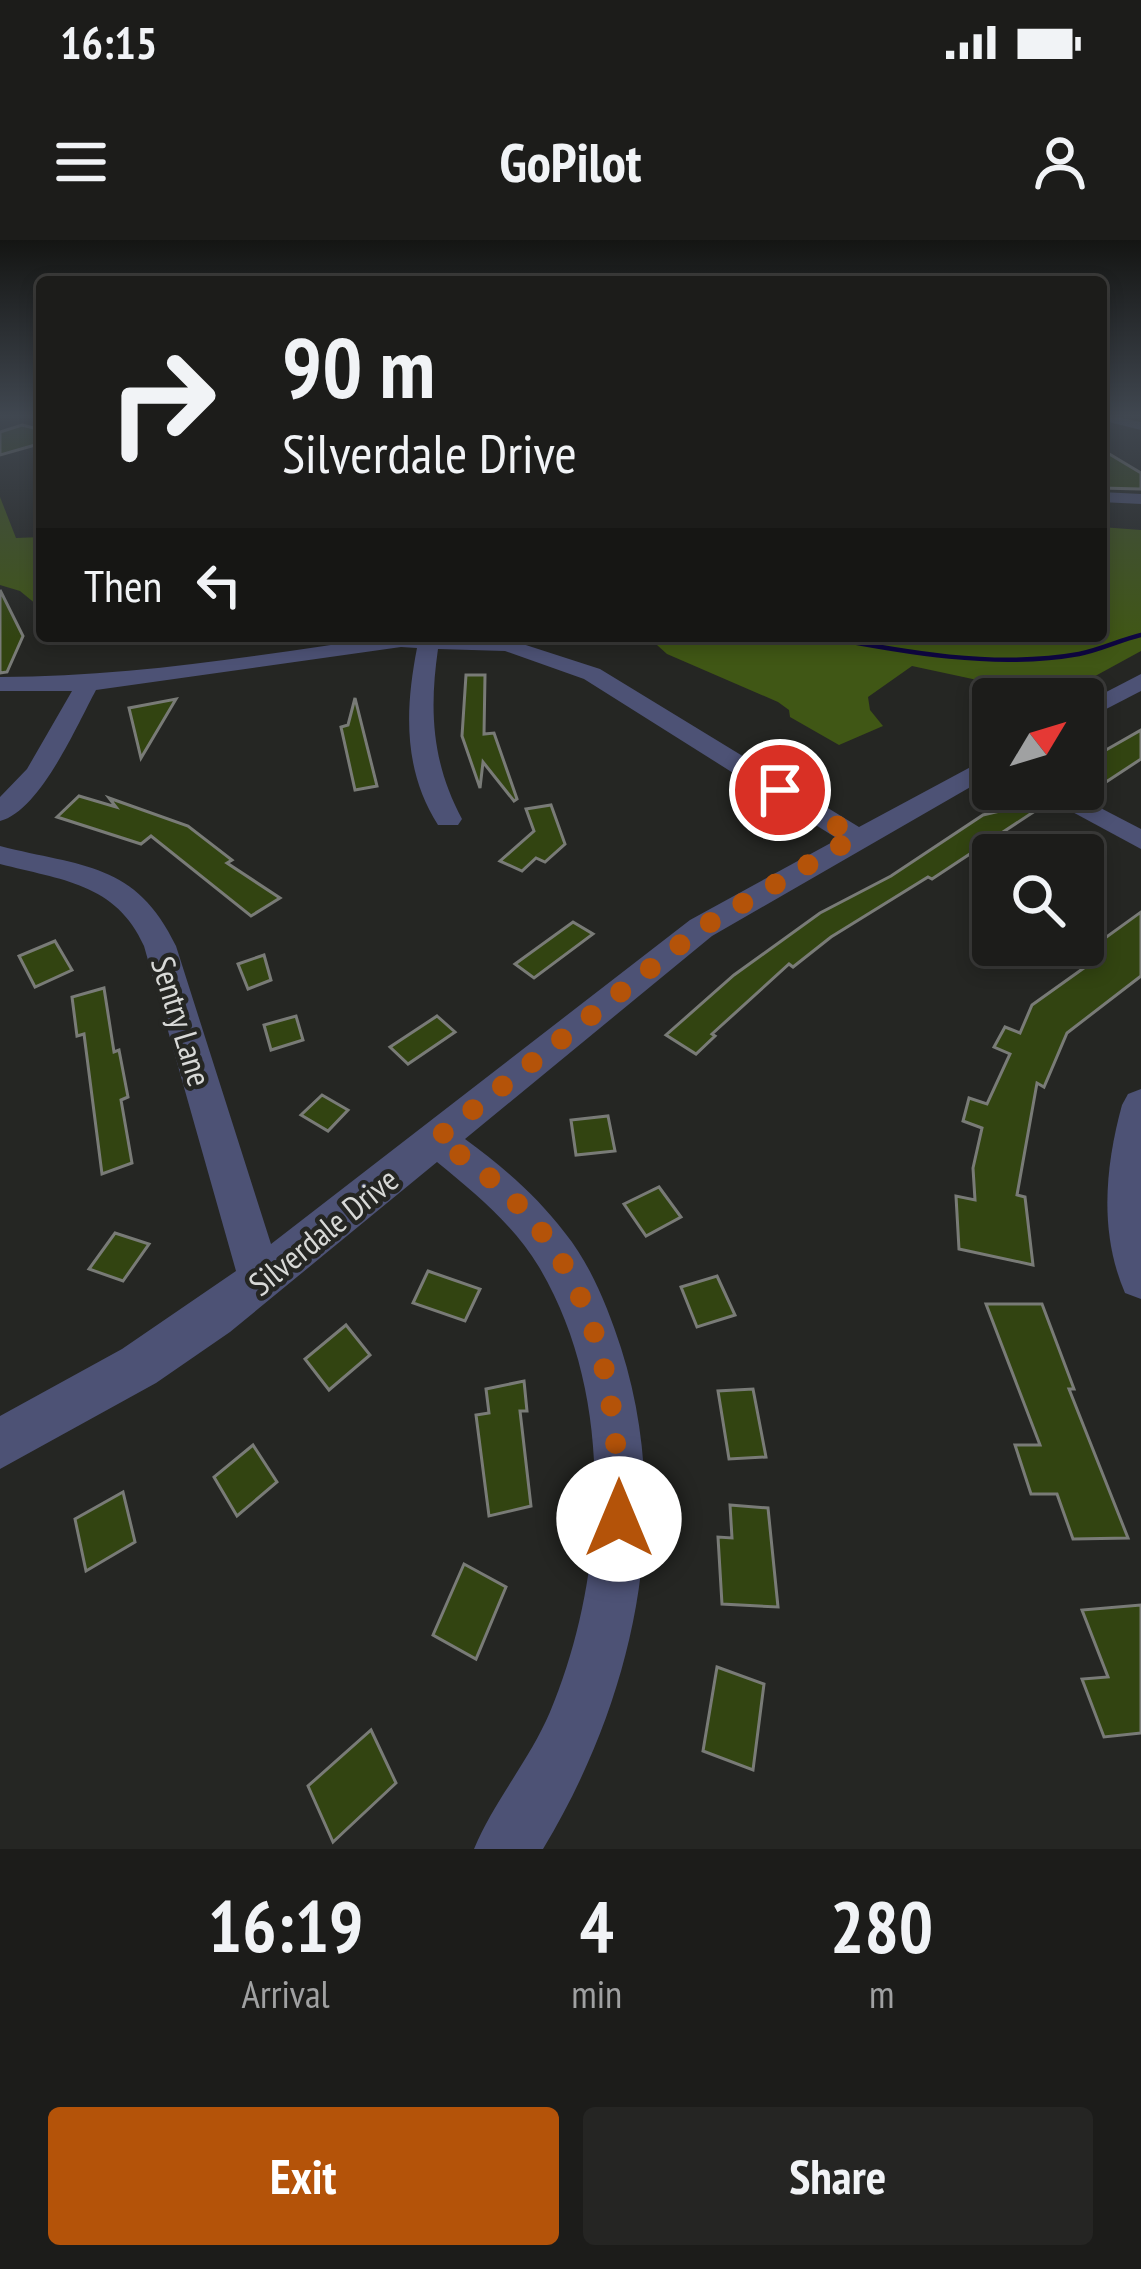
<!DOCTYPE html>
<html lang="en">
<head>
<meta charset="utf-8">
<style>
  :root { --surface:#1c1c1a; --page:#252523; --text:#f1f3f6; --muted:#a0a1a2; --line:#3a3a39; --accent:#b45309 }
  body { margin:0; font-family:"PT Sans Narrow",sans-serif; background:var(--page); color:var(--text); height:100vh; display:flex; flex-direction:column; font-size:45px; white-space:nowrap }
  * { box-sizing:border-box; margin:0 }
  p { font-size:39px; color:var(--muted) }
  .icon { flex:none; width:66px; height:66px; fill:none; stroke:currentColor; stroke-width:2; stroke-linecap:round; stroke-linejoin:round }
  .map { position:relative; height:1609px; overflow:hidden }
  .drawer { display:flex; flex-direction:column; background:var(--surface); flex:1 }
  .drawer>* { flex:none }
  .guide { position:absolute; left:36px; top:36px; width:1071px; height:366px; border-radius:12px; box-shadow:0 6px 18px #0003,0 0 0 3px var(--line); background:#1c1c1a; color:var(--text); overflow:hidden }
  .needle { width:78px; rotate:52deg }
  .controls { position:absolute; left:972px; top:438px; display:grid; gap:24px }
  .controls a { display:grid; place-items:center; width:132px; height:132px; border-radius:12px; background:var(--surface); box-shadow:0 6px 18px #0003,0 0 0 3px var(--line); font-size:60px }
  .pin { position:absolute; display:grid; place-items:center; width:102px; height:102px; color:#fff; margin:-51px; border:6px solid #fff; border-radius:50%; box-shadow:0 3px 12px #0007 }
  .me { position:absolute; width:132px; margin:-66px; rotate:0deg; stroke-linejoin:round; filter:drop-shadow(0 0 9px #0008) }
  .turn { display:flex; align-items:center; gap:42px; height:252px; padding:0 48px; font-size:54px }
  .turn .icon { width:156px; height:156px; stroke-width:2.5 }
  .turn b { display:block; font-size:84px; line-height:102px }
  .then { display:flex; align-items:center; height:114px; padding:0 48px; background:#0003; gap:24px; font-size:45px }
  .eta { display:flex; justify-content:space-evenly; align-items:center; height:204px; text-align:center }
  .eta b { font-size:72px; font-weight:600; line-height:84px }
  .button { display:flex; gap:24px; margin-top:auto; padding:24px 48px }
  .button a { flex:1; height:138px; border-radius:12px; background:var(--accent); color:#fff; font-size:48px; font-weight:600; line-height:138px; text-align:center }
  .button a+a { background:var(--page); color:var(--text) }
  .status { display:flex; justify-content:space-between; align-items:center; height:84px; padding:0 60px; background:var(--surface); direction:ltr }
  .status svg { height:33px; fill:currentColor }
  header { display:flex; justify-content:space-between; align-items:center; height:156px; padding:0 48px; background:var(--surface); font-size:54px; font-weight:600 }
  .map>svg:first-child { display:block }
  .green { fill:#405715 }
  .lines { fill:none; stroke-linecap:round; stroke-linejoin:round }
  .stream { stroke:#0e0641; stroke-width:4.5 }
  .building { fill:#324411; stroke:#797b77; stroke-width:3 }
  .minor { fill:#4d5275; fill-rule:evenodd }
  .route { stroke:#b45309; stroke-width:21; stroke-dasharray:0 37.8 }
  .labels { text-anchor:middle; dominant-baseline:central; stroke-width:9; stroke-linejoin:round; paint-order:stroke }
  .street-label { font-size:33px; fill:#d8d9d7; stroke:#252623 }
</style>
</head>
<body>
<div class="status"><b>16:15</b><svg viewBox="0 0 49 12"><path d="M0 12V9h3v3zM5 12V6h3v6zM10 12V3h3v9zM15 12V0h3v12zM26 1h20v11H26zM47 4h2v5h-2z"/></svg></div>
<header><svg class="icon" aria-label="menu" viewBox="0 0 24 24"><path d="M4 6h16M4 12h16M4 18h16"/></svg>GoPilot<svg class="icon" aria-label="person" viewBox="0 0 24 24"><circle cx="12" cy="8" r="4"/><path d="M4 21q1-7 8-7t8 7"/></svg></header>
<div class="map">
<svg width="1141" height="1609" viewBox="0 0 1141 1609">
  <rect width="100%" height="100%" fill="#252623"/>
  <g class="green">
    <path d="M0 257 16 298 42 297V369L20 351 0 345Z"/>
    <path d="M1101 287 1141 290V411L1066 452 1029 451 912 426 868 457 870 470 883 486 839 505 790 477 789 470 778 462 667 414 647 396H1101Z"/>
  </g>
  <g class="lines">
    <path class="stream" d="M820 396C903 412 995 429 1079 414 1100 410 1120 400 1141 395"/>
  </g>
  <g class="building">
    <path d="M22 185 42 190V203L0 215V192Z"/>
    <path d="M1101 209 1141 233V249L1101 248Z"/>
    <path d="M0 350 23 396 7 432 0 433Z"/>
    <path d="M466 435H485L484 494 494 493 517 559 514 561 483 522 480 548 462 496Z"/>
    <path d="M355 458 377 546 355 550 341 487 348 485Z"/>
    <path d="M176 459 141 518 129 468Z"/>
    <path d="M1141 490V519L1106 542 1083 531V523Z"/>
    <path d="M79 556 116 567 109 558 188 586 232 620 227 623 280 658 251 676 151 596 141 604 57 577Z"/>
    <path d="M1042 561 1047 563 932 639 928 637 831 697 793 727 789 724 712 794 715 796 696 814 666 795 734 735 820 673 891 636 983 575Z"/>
    <path d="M551 565 565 604 545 622 536 618 522 631 500 621 534 591 526 569Z"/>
    <path d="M1141 672V736L1067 793 1044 847 1037 843 1017 955 1025 957 1033 1025 959 1009 956 956 975 960 973 928 982 888 963 881 969 858 987 864 1010 814 994 807 1005 787 1020 793 1032 765 1095 720 1104 711 1094 706Z"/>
    <path d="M573 682 593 694 534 738 515 724Z"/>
    <path d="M55 701 72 730 35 747 19 716Z"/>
    <path d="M264 715 271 740 248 749 238 724Z"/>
    <path d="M104 748 114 812 119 810 128 857 121 860 132 923 102 934 84 794 77 796 72 757Z"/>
    <path d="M296 776 303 800 271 810 264 785Z"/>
    <path d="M437 776 455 792 408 824 390 807Z"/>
    <path d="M322 855 348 870 328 891 301 875Z"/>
    <path d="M608 876 615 911 576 915 571 880Z"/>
    <path d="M659 947 681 977 646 996 624 964Z"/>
    <path d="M115 993 149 1004 123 1041 89 1029Z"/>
    <path d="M428 1031 480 1049 465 1081 413 1063Z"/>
    <path d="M717 1036 735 1075 697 1087 681 1047Z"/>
    <path d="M986 1064H1042L1074 1149H1069L1128 1298 1073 1299 1057 1254H1031L1015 1205H1040Z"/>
    <path d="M346 1085 370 1115 329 1150 305 1119Z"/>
    <path d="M524 1141 527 1171H520L531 1266 489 1276 476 1175 489 1173 486 1149Z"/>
    <path d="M753 1149 766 1217 729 1219 718 1151Z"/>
    <path d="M253 1205 277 1242 237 1276 214 1237Z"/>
    <path d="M123 1252 135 1302 86 1331 75 1279Z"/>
    <path d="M730 1265 768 1268 778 1367 722 1364 718 1297 732 1298Z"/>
    <path d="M464 1324 506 1347 476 1419 433 1395Z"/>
    <path d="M1141 1365V1493L1104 1497 1082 1439 1108 1437 1082 1370Z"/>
    <path d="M717 1427 764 1444 753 1530 703 1511Z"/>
    <path d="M371 1490 396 1543 333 1602 308 1546Z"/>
  </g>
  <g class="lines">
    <g class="minor">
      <path d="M1101 174 1141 182V190L1101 180Z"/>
      <path d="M1101 252 1141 254V264L1101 262Z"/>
      <path d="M391 396 507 399 600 429 859 587 993 515V534L712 696 465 899C503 927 536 955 565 993 591 1025 608 1068 621 1108 675 1277 633 1460 543 1609H474C494 1561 529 1521 550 1472 607 1336 616 1156 539 1027 513 984 475 953 437 922L230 1092 156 1143 0 1229V1176L122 1109 236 1031 144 706C116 643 61 640 0 624V606C82 627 136 622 176 706L271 1004 690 680 838 599 584 439 505 411 438 409C429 471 432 523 462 579L458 585H438C403 530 405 470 417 408L401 407 96 450C77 485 40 571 0 581V557L27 529 72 451H0V437C132 437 261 415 391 396Z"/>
      <path d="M1141 434V451L1083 481V464Z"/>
      <path d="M1030 549H1064L1141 589V609Z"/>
      <path d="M1141 849V1059L1125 1053C1099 993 1105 927 1122 865L1128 854Z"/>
    </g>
  </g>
  <linearGradient id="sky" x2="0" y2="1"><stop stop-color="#141513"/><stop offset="0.44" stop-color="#404750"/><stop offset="1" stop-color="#404750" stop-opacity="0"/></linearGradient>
  <rect width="1141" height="399" fill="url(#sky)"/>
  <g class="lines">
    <path class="route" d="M619 1279C618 1114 583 990 436 899L701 688 855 597 780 550"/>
  </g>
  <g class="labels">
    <g class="street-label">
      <text transform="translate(182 781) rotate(73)">Sentry Lane</text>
      <text transform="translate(323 991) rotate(-39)">Silverdale Drive</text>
    </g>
  </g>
</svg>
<div class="controls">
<a><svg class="needle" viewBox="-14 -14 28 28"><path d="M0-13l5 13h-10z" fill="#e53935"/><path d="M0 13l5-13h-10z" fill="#a0a1a2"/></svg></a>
<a><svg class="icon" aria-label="search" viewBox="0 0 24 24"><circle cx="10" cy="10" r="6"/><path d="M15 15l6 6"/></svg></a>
</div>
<div class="pin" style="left:780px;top:550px;background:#d93025"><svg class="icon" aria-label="arrive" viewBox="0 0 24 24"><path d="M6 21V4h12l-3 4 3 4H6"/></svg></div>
<svg class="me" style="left:619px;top:1279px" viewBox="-20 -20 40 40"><circle r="19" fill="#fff"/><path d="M0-13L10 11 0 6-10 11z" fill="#b45309"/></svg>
<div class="guide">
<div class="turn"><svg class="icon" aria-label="right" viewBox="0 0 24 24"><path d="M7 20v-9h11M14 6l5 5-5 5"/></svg><div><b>90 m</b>Silverdale Drive</div></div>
<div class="then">Then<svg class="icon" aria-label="left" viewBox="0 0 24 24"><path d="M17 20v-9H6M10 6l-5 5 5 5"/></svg></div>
</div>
</div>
<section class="drawer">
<div class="eta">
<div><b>16:19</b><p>Arrival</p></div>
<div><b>4</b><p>min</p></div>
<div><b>280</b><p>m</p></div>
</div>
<div class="button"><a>Exit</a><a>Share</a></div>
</section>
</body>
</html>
